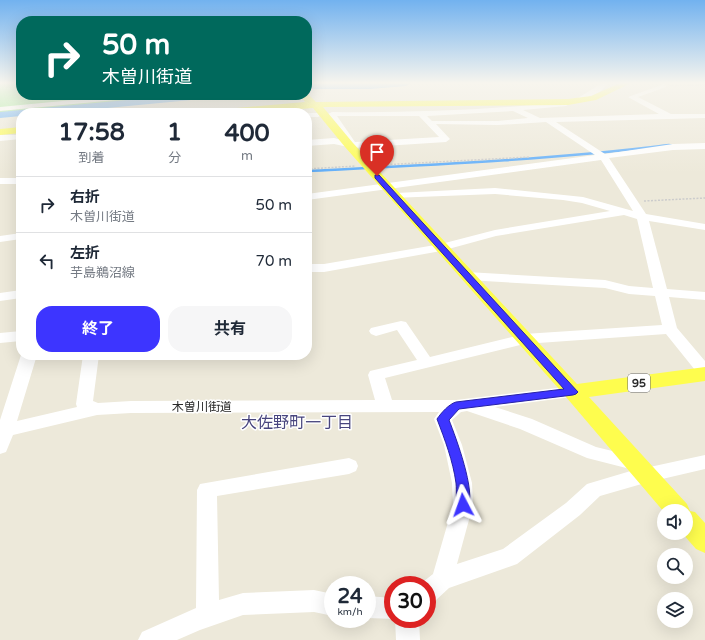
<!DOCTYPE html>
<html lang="ja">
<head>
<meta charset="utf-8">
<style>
  :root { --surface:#fff; --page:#f6f6f7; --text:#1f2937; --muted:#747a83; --line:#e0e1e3; --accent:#3d35ff }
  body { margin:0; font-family:"Varela Round","Noto Sans JP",sans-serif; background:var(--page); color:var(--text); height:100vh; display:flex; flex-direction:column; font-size:15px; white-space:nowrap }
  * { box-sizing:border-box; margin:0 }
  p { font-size:13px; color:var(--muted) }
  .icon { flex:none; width:22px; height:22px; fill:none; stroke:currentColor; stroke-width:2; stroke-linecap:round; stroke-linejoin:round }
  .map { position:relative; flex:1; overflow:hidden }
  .side { position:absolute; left:16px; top:108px; width:296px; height:252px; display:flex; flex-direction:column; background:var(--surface); border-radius:16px; box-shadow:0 4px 16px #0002 }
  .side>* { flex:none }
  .guide { position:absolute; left:16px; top:16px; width:296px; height:84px; border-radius:16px; box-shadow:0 4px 16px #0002; background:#00695c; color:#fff; overflow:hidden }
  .tools { position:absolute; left:657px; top:504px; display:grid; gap:8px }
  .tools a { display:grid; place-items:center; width:36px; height:36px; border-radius:50%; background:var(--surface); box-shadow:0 4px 16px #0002; font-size:20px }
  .speed { position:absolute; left:324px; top:576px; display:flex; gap:8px; font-size:20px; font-weight:700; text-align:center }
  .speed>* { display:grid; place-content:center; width:52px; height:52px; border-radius:50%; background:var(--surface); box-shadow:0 4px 16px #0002; line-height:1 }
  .speed small { font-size:10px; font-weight:400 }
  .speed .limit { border:6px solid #d22; background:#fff; color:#111 }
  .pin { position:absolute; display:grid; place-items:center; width:34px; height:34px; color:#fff; margin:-41px -17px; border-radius:50% 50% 50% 0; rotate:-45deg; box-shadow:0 0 4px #0007 }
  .pin .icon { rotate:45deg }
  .me { position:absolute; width:44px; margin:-22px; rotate:356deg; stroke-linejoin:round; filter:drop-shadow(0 0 3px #0008) }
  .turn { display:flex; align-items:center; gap:14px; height:84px; padding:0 20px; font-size:18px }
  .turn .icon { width:52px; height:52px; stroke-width:2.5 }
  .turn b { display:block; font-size:28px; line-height:34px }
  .eta { display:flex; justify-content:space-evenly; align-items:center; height:68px; text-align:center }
  .eta b { font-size:24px; font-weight:700; line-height:28px }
  .primary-button { display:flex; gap:8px; margin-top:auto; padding:8px 20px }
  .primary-button a { flex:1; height:46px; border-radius:16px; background:var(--accent); color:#fff; font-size:16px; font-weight:700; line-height:46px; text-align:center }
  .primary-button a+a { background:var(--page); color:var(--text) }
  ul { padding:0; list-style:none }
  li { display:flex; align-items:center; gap:12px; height:56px; padding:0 20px; border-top:1px solid var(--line) }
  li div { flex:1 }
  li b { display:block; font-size:15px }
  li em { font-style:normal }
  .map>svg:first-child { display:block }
  .green { fill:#9ae990 }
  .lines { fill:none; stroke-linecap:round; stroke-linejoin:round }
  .stream-far1 { stroke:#62affa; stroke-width:2 }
  .stream { stroke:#62affa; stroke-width:2.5 }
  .river { fill:#62affa; fill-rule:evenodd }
  .path-far1 { stroke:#ccc; stroke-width:1; stroke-dasharray:1.5 1; stroke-linecap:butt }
  .path { stroke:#ccc; stroke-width:1.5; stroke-dasharray:2 1.5; stroke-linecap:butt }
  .minor { fill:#fff; fill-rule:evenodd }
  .major { fill:#fefd4e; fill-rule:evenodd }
  .route { fill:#3d35ff; stroke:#2822a6 }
  .labels { text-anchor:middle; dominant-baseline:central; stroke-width:3; stroke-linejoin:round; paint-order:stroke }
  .shield { fill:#fff; stroke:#696969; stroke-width:1 }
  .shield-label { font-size:11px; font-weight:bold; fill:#292929 }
  .street-label { font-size:12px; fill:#292929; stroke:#fff }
  .near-neighbourhood-label { font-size:16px; fill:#48457e; stroke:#fff }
</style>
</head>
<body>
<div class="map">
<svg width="705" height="640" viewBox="0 0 705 640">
  <rect width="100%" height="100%" fill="#ede9da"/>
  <path class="green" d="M0 83H21V95H191L0 115Z"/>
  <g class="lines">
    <path class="stream-far1" d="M660 146 671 145"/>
    <path class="stream" d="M307 171C428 165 549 160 669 145"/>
    <g class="river">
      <path d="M307 83H411L406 86 370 89H307Z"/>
      <path d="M180 95H217L212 98 55 113H21V116L0 118V112Z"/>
    </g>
    <path class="path-far1" d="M670 86 705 85"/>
    <g class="path">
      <path d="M380 165 530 157"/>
      <path d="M307 169 356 166"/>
      <path d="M644 201 705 198"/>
    </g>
    <g class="minor">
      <path d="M602 83H608C604 90 587 103 578 102V98Z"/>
      <path d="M664 84 666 85V87L638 97 671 114H705V118L556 122 605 154 673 144 705 143V149L673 150 609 158 646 214 705 224V230L649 221 667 289 705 292V300L669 297 677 328 705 361V376L699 375 666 334 524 344 385 378 392 400H456L573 386 579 388 581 392 579 396 495 407 532 419 596 447 641 458 643 463 641 468 636 470 705 455V469L645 483 600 496 580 515 517 564 449 588 435 601 427 604V585H419L433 574 453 505 452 483 444 445 434 419 439 412 131 413 97 415 13 435 6 452 0 454V420L21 355H37L17 421 77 407 76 404 83 355H99L93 401 98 403 131 401 375 400 368 375 370 371 417 360 397 330 376 336 371 334 369 331 371 328 401 321 406 322 430 357 524 334 662 325 655 296 629 294 605 288 467 280 463 279 461 276 463 273 467 272 605 280 629 286 653 288 637 219 624 215 496 236 441 251 324 272H307V264H324L441 244 495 230 610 211 582 203 563 200 495 194 392 198 391 196 392 194 396 193 495 188 583 197 633 211 601 160 307 200V194L595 155 546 122 498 125 436 124 450 139 446 142 353 148 334 144 307 146V140L334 138 346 141 328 114 332 112C410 113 487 110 564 102L571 99 575 101 566 106 523 110 540 118 659 114 628 97ZM513 111 528 118 498 121H432L427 116ZM337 116H419L439 137 355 142ZM467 411 520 429 587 458 634 470 587 484 566 503 503 549 457 564 473 505 472 483 462 445 452 420 461 412Z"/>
      <path d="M125 95H151L147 97 0 111V107Z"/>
      <path d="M301 105 305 107 304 109 279 113H262L266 111Z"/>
      <path d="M306 113H318L322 115 318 117H307Z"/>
      <path d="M0 135H21V139L0 141Z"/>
      <rect x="0" y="178" width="21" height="6"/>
      <path d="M21 233V239L0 242V236Z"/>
      <path d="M21 290V298L0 301V293Z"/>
      <path d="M21 331V341L0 343V333Z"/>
      <path d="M349 458 356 461 358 466 356 471 349 474 217 496 219 600 243 593 314 590 333 594V616L314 612 243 615 200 630 177 640H138L142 632 196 608 197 490 200 484Z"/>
      <path d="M367 596 393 598V619H419L420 640H396L395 619 367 618Z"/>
    </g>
    <g class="major">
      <path d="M620 83H631L596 100 568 105 323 107 353 143 577 384 705 367V381L589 397 687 504 690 511 695 512 705 523V553L696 549 682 533H686V511L664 512 566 397 345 147 313 108 246 113H209L214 110 305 102 300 95H307V93L316 102 568 99 591 96Z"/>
      <path d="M21 127V133L0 135V129Z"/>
    </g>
  </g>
  <linearGradient id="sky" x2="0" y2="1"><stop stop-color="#72b2ef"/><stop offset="0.48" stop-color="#f7f5ee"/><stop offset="1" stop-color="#f7f5ee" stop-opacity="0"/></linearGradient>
  <rect width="705" height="173" fill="url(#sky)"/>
  <path class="route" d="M375 175H379L578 392 576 394 573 395 459 409 449 420C456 438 476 491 468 509L463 510 459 509C455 501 457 492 456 483 453 461 445 440 437 419 441 413 449 404 456 402L564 389 375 178Z"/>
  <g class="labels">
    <rect class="shield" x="628" y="374" width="22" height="18" rx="3"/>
    <g class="shield-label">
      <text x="639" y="383">95</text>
    </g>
    <g class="street-label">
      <text x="202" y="407">木曽川街道</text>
    </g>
    <g class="near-neighbourhood-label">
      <text x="297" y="423">大佐野町一丁目</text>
    </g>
  </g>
</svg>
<div class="tools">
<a><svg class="icon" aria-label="sound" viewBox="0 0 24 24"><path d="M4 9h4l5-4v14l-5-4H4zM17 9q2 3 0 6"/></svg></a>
<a><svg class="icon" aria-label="search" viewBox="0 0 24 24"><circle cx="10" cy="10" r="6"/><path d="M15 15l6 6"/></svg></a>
<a><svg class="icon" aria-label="layers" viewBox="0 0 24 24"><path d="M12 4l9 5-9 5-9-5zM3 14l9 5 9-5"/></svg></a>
</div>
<div class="speed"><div>24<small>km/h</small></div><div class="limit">30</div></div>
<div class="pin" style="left:377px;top:176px;background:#d93025"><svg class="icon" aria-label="arrive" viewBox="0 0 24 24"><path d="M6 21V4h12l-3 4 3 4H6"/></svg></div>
<svg class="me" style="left:463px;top:505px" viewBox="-20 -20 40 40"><path d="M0-17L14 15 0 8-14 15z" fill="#3d35ff" stroke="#fff" stroke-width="4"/></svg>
<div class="guide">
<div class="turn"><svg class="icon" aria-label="right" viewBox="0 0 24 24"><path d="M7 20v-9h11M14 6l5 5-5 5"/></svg><div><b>50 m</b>木曽川街道</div></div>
</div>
<section class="side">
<div class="eta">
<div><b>17:58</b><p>到着</p></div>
<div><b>1</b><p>分</p></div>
<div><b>400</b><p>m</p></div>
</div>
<ul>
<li><svg class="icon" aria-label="right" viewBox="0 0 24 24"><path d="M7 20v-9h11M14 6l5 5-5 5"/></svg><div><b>右折</b><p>木曽川街道</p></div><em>50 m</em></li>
<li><svg class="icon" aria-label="left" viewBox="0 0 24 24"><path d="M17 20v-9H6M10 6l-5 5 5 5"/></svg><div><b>左折</b><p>芋島鵜沼線</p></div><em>70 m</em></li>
</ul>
<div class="primary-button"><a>終了</a><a>共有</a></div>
</section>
</div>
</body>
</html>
